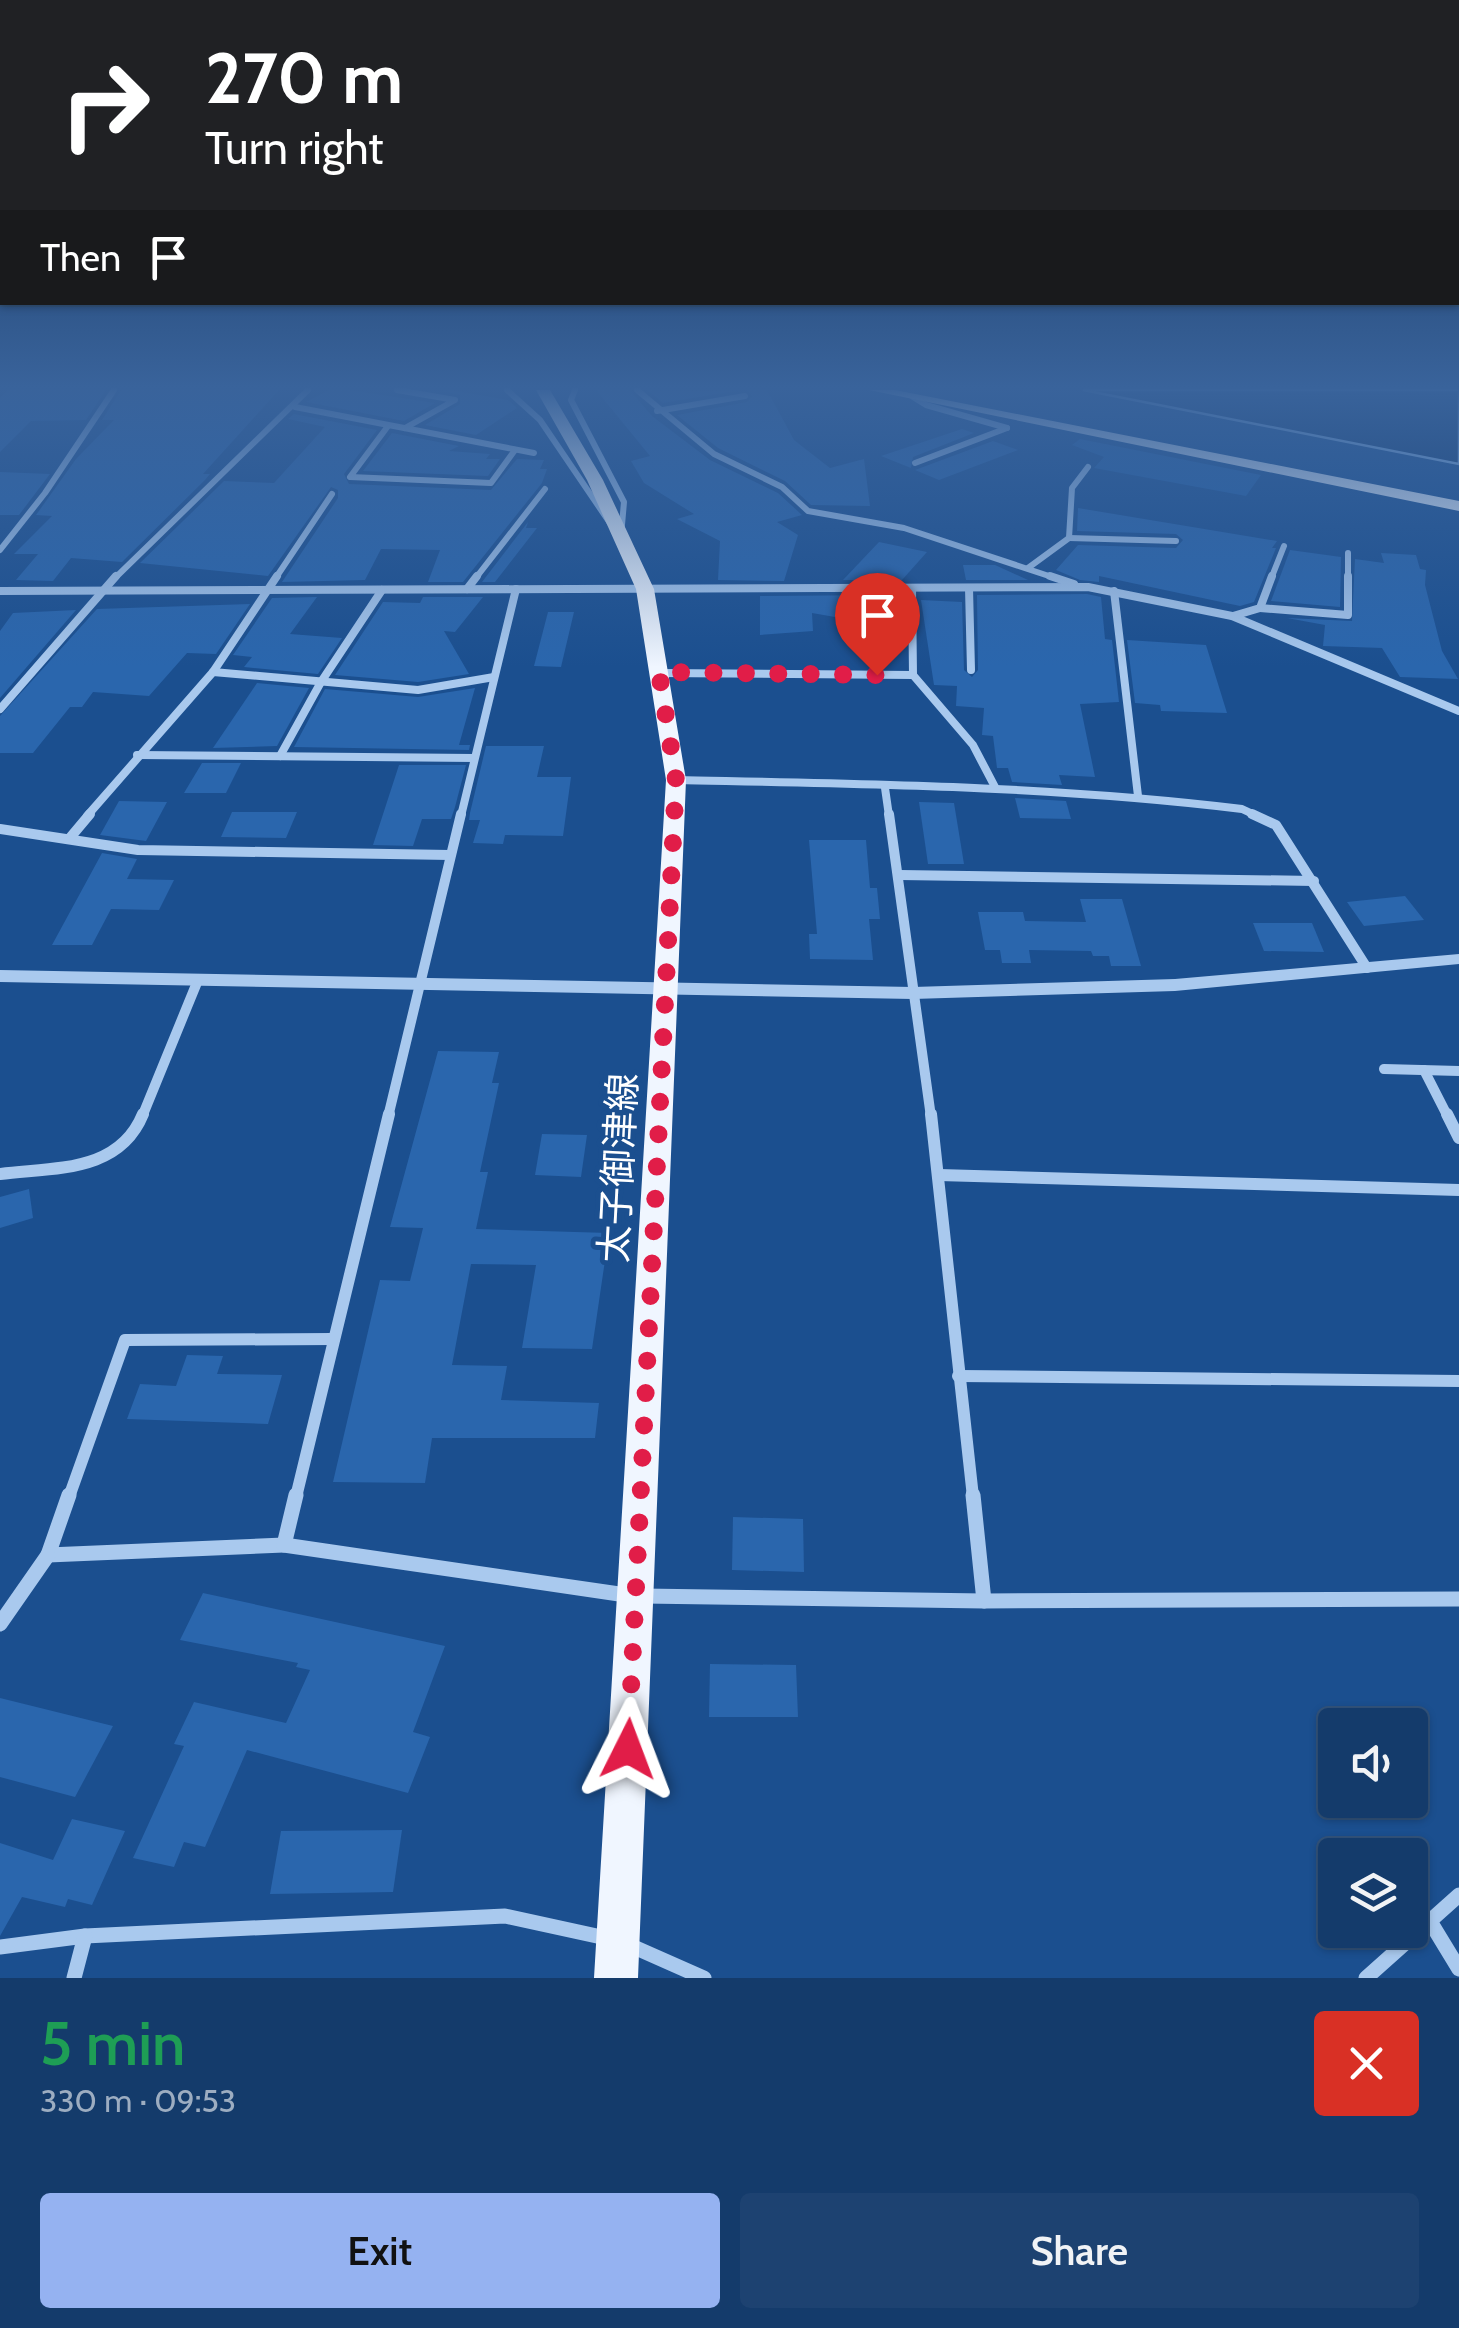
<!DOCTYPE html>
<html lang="en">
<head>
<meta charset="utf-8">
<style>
  :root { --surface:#143b6b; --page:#1d4271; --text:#f1f3f6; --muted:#9dadc1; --line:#33557e; --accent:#95b2f1 }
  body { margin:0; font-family:Cabin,"Noto Sans JP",sans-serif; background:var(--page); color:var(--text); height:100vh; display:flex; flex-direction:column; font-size:38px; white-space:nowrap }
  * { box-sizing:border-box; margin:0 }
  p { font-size:32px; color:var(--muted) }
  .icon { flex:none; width:55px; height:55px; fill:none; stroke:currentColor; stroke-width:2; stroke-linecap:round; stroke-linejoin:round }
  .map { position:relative; height:1978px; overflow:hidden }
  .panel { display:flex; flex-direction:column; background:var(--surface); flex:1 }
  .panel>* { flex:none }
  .guide { position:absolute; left:0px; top:0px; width:1460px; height:305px; box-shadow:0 2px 8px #0004,0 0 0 2px var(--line); background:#202124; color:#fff; overflow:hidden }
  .buttons { position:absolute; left:1318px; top:1708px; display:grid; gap:20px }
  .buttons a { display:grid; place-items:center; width:110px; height:110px; border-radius:10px; background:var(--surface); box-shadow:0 2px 8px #0004,0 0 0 2px var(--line); font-size:50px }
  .pin { position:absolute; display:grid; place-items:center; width:85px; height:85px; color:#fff; margin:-102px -42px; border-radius:50% 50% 50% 0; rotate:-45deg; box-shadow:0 0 10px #0007 }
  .pin .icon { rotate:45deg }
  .me { position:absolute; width:110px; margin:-55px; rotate:3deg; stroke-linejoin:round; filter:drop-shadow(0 0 8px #0008) }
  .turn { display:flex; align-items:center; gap:35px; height:210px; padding:0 40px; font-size:45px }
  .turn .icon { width:130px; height:130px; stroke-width:2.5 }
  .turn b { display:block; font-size:70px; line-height:85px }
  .then { display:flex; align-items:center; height:95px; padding:0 40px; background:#0003; gap:20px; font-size:38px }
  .round { display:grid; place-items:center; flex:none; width:105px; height:105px; border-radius:10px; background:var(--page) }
  .overview { display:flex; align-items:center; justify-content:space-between; height:170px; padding:0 40px }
  h1 { font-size:60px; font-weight:600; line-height:75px; color:#1e9e55 }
  .action { display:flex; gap:20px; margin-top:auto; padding:20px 40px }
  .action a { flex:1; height:115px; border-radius:10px; background:var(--accent); color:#111; font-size:40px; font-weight:600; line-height:115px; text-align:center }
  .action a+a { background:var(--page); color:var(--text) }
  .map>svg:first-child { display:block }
  .green { fill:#2461a8 }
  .water { fill:#123a6d; stroke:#9cc4f0; stroke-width:2.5 }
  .building { fill:#2a66ad }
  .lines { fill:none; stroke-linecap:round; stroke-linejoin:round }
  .minor-far4 { stroke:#a9c9ee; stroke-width:6 }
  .minor-far3 { stroke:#a9c9ee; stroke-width:8 }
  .minor-far2 { stroke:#a9c9ee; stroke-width:10 }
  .minor-far1 { stroke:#a9c9ee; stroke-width:12 }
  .minor { stroke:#a9c9ee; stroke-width:15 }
  .tertiary { fill:#a9c9ee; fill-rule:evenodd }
  .primary { fill:#f0f6ff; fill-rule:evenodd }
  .route { stroke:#e11d48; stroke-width:18; stroke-dasharray:0 32.4 }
  .labels { text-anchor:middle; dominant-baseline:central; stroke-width:10; stroke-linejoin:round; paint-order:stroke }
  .street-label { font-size:38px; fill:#fff; stroke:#1b4f8f }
</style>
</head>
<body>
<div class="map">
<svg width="1459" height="1978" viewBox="0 0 1459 1978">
  <rect width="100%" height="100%" fill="#1b4f8f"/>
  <path class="green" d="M1080 439 1261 475 1246 496 1094 468 1104 457 1072 445Z"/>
  <path class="water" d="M1083 390H1459V464Z"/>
  <g class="building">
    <path d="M8 390H106L86 420 31 421 0 452V398Z"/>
    <path d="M121 390H279L203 474H210L205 480 122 562 71 558 53 581 16 580 38 554H14L52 516 36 515 76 459 114 420H102Z"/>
    <path d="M329 390H349L435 403 404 421 306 402Z"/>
    <path d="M451 390 508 400 517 408 476 435 425 425 460 404V395L443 391Z"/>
    <path d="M596 390H630L652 416 710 460 778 493 802 515 777 522 798 535 784 581 718 580 720 541 677 519 694 514 644 483 631 461 650 456Z"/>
    <path d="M647 390 712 391 741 390 663 403Z"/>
    <path d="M747 390H767L794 440 830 468 864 459 870 506 811 505 785 481 718 448 677 415 747 402 752 396Z"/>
    <path d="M294 414 377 430 344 474 349 484 491 490 517 459 544 460 540 469H547L542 483 463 582H428L440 550 381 549 365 580 282 582 338 498V490L331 487 268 576 140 563 224 481 274 483 325 427 288 419Z"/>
    <path d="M962 429 974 433 913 457 911 468 881 456Z"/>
    <path d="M392 433 459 446 449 451 490 454 486 459H500L488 476 363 471Z"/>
    <path d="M993 441 1018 450 939 480 915 470Z"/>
    <path d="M0 472 50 474 19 515H0Z"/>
    <path d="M1078 508 1277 541 1272 548H1276L1254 602 1240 606 1099 576V582L1080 580 1056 570 1078 545 1176 548 1183 540 1176 534 1077 531Z"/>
    <path d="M528 522 526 528H537L495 582H482Z"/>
    <path d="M879 542 927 552 902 580H843Z"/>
    <path d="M1290 550 1341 557 1340 607 1271 601Z"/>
    <path d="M1381 553 1416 555 1420 569 1426 570 1425 585 1442 651 1458 679 1400 677 1382 648 1323 646 1325 625 1287 618 1352 621 1355 559 1384 563Z"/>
    <path d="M963 565H995L1028 580H966Z"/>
    <path d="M1087 594 1101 597 1105 639 1112 640 1119 702 1080 704 1095 777 1059 775 1062 785 1012 782 1008 768H997L993 736 982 735 984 708 956 706 957 686 934 685 921 600 962 602 964 670 972 677 978 670 977 595Z"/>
    <path d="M889 595 875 624 812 613 813 631 760 635V596Z"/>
    <path d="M317 597 290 634 342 638 318 674 244 667 252 657 233 655 272 598Z"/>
    <path d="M423 597H483L455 632 444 631 469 674 418 682 335 675 383 602 420 603Z"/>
    <path d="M250 604 216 654 187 653 149 696 93 692 82 707H70L33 753H0V716L97 609Z"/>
    <path d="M76 610 0 698V631L13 613Z"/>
    <path d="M548 612H574L561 667 534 666Z"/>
    <path d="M1127 640 1206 645 1227 713 1161 711 1160 705 1135 703Z"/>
    <path d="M257 683 309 688 277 746 213 748Z"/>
    <path d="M475 688 459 745H470L469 750 294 747 325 689 418 697Z"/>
    <path d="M486 746H544L537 777H571L563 836 505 835 503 844 473 843 480 820H469L470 813Z"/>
    <path d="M202 763H241L226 793H184Z"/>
    <path d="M399 765H466L455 807 451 819H422L413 846 373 845Z"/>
    <path d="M1015 798 1066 801 1071 819 1020 818Z"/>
    <path d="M119 801 167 802 146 841 100 835Z"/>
    <path d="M919 802 954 803 964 864H928Z"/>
    <path d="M232 812H297L286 838 221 837Z"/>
    <path d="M809 840H866L870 888H877L880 919H869L873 960 810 959 809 934H817Z"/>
    <path d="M102 853 137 859 127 879 174 880 159 910 111 909 92 945H52Z"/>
    <path d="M1405 896 1424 920 1364 926 1347 902Z"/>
    <path d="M1080 899H1122L1141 966H1111L1109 956H1093L1091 951 1029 950 1031 963H1002L1000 950H985L978 912H1023L1025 921 1086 922Z"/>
    <path d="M1253 923H1312L1324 952 1264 951Z"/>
    <path d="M438 1051 499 1052 492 1083H499L480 1172H488L476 1229 609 1233 592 1349 522 1348 536 1265 471 1264 452 1365 507 1366 501 1400 599 1403 595 1438H432L425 1483 333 1482 380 1280 410 1281 423 1228 390 1227Z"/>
    <path d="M542 1134 587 1135 581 1177 535 1175Z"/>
    <path d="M29 1189 33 1218 0 1228V1197Z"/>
    <path d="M187 1355 223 1356 217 1374 282 1375 268 1424 127 1419 140 1384 176 1386Z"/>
    <path d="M733 1517 803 1519 804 1572 732 1570Z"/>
    <path d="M203 1593 445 1646 413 1732 430 1737 408 1793 247 1750 205 1847 184 1842 174 1867 133 1858 184 1746 174 1744 194 1702 286 1723 310 1670 296 1667 298 1663 180 1640Z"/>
    <path d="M710 1664 796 1665 798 1717H709Z"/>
    <path d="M0 1698 113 1726 75 1797 0 1777Z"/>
    <path d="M72 1819 125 1831 92 1905 68 1899 65 1907 22 1897 0 1936V1843L53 1860Z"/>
    <path d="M402 1830 393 1892 270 1894 281 1831Z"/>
  </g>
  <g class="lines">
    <g class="minor-far4">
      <path d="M397 390 455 400 405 428"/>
      <path d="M507 390 540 420 614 529"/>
      <path d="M575 390 571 400 624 502 621 536"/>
      <path d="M637 390 714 454 782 487 808 511 904 528 1058 579"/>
      <path d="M913 397 926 405 1007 428"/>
      <path d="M295 407 534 453"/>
      <path d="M657 411 745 396"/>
      <path d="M388 426 350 477 491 483 515 450"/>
      <path d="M915 463 1007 428"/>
      <path d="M1069 538 1176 541"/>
      <path d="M0 550 45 493 114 390"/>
      <path d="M1348 553V579"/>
      <path d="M1028 568 1069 538 1072 488 1088 467"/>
      <path d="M114 579 308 390"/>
      <path d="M275 579 332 494"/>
      <path d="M475 579 545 489"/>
      <path d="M1271 579 1284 546"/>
    </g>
    <g class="minor-far3">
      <path d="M1050 576 1074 584"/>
      <path d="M912 588 913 675 973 745 995 787"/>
      <path d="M969 588 971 670"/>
      <path d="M467 589 477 576"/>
      <path d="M0 591 1088 587 1232 616 1459 711"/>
      <path d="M1114 591 1138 796"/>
      <path d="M1260 608 1348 615V576"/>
      <path d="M1233 616 1260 608 1272 576"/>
      <path d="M213 672 418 690 494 677"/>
      <path d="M659 673 913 675"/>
      <path d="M0 709 116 576"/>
      <path d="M137 755 474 758"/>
      <path d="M280 756 321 682 382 590"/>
      <path d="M677 780C866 784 1054 786 1242 809L1257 816"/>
      <path d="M885 788 889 816"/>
      <path d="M87 816 213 672 277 576"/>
      <path d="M461 816 516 589"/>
    </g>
    <g class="minor-far2">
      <path d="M889 814 931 1117"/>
      <path d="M1252 814 1276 825 1367 968"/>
      <path d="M0 829 138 850 450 855"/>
      <path d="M69 839 90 814"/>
      <path d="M900 875 1314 881"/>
      <path d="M1384 1069 1459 1071"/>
      <path d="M1424 1070 1448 1117"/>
      <path d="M142 1117 198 980"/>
      <path d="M388 1117 461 814"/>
    </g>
    <g class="minor-far1">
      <path d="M931 1114 973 1497"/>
      <path d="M1447 1114 1459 1138"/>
      <path d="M0 1174C55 1167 119 1173 143 1114"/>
      <path d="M939 1175 1459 1190"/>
      <path d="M958 1376 1459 1381"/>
      <path d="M69 1497 125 1340 333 1339"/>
      <path d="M296 1497 389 1114"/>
    </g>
    <g class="minor">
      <path d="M69 1495 48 1555 284 1545"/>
      <path d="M296 1495 284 1545 626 1595"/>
      <path d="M973 1495 984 1601"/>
      <path d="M643 1596 984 1601 1459 1599"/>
      <path d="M0 1624 48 1555"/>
      <path d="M1431 1923 1459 1969"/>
      <path d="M627 1944 704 1978"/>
      <path d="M0 1947 85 1936 505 1916 606 1938"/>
      <path d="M74 1978 85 1936"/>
      <path d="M1366 1978 1459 1895"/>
    </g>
    <path class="tertiary" d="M1459 954V964L1175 991 913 999 0 982V970L913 987 1175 979Z"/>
    <g class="primary">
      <path d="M536 390H550L603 480 654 589 686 780 638 1978H594L666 780 636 589 587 480Z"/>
      <path d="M869 390H895L1459 501V511Z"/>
    </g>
  </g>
  <linearGradient id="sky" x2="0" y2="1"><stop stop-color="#0f2b4f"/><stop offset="0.58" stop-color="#39639b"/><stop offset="1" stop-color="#39639b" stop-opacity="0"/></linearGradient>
  <rect width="1459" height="667" fill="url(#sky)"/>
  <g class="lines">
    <path class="route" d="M628 1749 676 780 659 672 877 675"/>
  </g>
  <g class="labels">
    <g class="street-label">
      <text transform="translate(618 1168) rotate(-87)">太子御津線</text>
    </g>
  </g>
</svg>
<div class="buttons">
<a><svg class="icon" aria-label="sound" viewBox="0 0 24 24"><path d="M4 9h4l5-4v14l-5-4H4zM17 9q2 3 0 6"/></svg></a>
<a><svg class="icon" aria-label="layers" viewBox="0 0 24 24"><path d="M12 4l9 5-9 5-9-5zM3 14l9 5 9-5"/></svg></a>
</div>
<div class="pin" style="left:877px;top:675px;background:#d93025"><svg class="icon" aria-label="arrive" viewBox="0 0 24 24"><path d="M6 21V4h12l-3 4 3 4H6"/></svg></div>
<svg class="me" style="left:628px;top:1749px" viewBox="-20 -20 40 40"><path d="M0-17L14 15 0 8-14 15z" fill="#e11d48" stroke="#fff" stroke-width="4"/></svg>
<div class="guide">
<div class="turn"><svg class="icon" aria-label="right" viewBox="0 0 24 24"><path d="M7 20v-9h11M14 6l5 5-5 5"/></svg><div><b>270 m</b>Turn right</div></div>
<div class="then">Then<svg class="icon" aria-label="arrive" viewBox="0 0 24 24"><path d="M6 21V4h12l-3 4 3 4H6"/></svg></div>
</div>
</div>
<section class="panel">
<div class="overview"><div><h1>5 min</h1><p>330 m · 09:53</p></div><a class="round" style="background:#d93025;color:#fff"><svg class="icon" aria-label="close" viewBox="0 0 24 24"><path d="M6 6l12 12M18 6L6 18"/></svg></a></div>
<div class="action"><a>Exit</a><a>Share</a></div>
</section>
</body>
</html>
